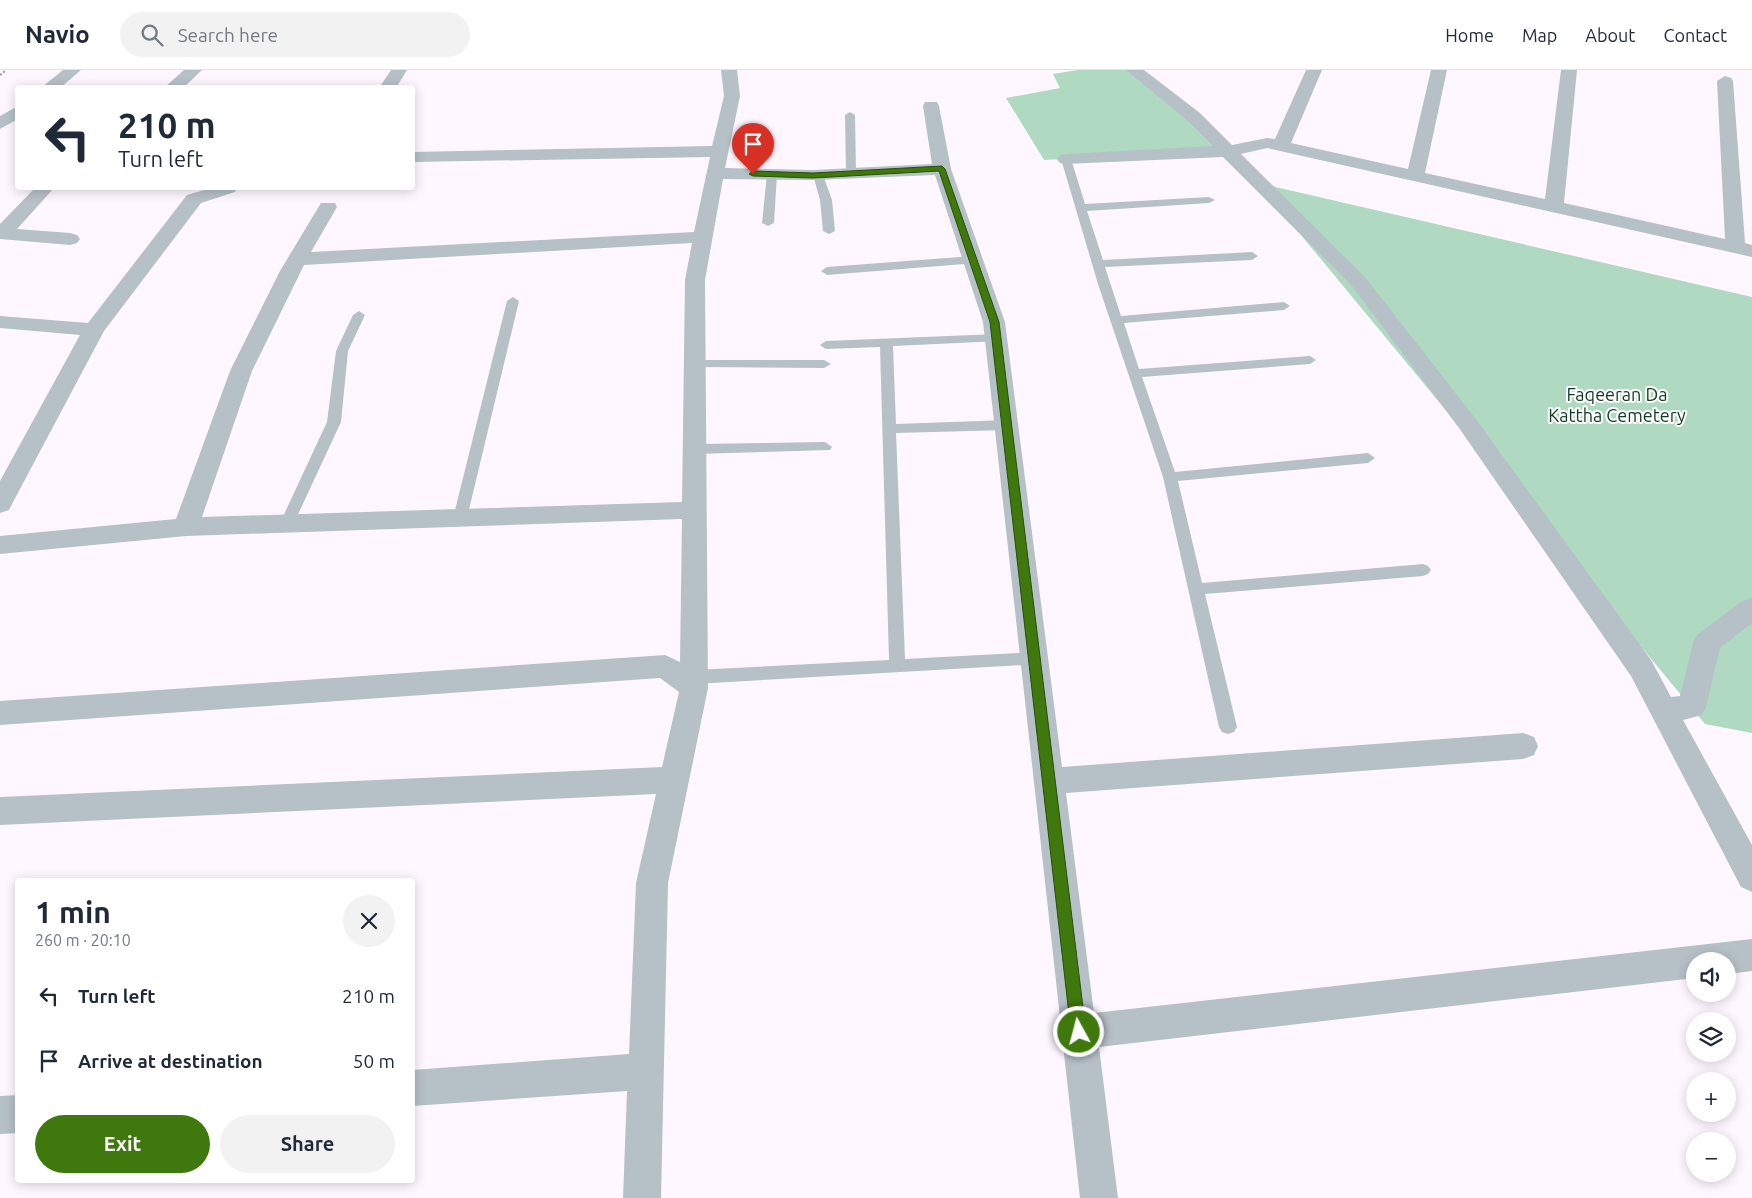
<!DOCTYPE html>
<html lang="en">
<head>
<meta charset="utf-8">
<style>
  :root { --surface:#fff; --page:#f2f2f3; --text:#1f2937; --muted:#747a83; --line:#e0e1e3; --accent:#3f780c }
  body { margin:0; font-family:Ubuntu,sans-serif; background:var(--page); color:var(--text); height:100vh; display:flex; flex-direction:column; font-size:19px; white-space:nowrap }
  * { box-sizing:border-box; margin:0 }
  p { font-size:16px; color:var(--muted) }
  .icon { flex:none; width:28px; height:28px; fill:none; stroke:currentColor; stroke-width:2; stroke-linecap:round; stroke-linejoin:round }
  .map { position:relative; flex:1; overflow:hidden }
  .panel { position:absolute; left:15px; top:808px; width:400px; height:305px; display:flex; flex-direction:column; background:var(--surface); border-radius:5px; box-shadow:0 2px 12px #0003 }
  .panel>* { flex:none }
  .hud { position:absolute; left:15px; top:15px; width:400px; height:105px; border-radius:5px; box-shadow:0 2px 12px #0003; background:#fff; color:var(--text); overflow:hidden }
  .controls { position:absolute; left:1686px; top:882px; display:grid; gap:10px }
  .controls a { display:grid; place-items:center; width:50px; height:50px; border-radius:50%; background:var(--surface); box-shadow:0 2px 12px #0003; font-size:25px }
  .pin { position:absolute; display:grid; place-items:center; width:42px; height:42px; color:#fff; margin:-51px -21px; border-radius:50% 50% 50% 0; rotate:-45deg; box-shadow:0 0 5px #0007 }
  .pin .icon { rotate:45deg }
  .me { position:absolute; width:55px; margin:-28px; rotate:353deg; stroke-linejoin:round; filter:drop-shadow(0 0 4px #0008) }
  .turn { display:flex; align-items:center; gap:18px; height:105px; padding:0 20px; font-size:22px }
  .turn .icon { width:65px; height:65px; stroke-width:2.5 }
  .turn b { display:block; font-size:35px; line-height:42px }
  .round { display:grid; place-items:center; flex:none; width:52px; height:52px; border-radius:26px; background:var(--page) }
  .overview { display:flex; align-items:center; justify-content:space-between; height:85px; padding:0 20px }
  h1 { font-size:30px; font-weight:700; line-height:38px }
  .button { display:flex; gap:10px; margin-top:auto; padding:10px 20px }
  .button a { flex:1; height:58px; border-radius:30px; background:var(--accent); color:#fff; font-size:20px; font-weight:700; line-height:58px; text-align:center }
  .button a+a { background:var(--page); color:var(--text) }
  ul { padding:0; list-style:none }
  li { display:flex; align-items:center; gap:15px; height:65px; padding:0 20px }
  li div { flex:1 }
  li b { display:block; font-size:19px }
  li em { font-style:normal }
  header { display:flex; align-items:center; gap:30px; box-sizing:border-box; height:70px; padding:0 25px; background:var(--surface); border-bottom:1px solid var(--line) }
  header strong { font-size:24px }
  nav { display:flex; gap:28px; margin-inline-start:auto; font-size:18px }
  .search { width:350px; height:45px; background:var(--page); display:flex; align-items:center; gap:12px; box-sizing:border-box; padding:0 18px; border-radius:28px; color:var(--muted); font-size:19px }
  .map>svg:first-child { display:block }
  .green { fill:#afdac1 }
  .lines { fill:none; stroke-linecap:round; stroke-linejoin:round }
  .path { stroke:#9a939b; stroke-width:2; stroke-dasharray:2 2; stroke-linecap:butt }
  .service { fill:#b6c0c7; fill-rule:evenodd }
  .minor { fill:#b6c0c7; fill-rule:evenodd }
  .route { fill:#3f780c; stroke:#294e08 }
  .labels { text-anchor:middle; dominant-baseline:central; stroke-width:4; stroke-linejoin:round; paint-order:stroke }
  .park-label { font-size:18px; fill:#123926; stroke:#fff }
</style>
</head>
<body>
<header>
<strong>Navio</strong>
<div class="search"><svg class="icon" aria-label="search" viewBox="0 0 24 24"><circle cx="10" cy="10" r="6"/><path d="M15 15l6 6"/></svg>Search here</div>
<nav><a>Home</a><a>Map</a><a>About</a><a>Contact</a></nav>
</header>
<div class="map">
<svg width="1752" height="1128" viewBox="0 0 1752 1128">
  <rect width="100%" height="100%" fill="#fef7ff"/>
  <g class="green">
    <path d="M1078 0H1133L1227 81 1044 90 1006 28 1060 18 1053 4Z"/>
    <path d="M1258 113 1752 227V663L1705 654Z"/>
  </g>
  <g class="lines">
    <path class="path" d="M0 5 6 0"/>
    <g class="service">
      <path d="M850 42 855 45 856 103 851 106 846 103 845 45Z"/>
      <path d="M1066 86 1071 89 1085 134 1209 127 1215 130 1209 133 1087 141 1103 190 1252 182 1258 186 1252 190 1105 197 1121 246 1284 232 1290 236 1284 240 1124 253 1139 299 1310 286 1316 290 1310 294 1142 307 1175 402 1368 383 1375 388 1368 393 1178 411 1202 513 1423 494 1428 496 1431 500 1428 504 1423 506 1205 524 1237 657 1234 662 1228 664 1222 662 1219 657 1163 407 1098 214 1061 89Z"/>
      <path d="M772 101 777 104 774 153 768 156 762 153 767 104Z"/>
      <path d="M818 102 823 105 832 130 835 161 829 164 823 161 820 130 813 105Z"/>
      <path d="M973 186 977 187V193L827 205 821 201 827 197Z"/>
      <path d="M513 227 519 231 467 448 465 452H455L453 448 507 231Z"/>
      <path d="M359 241 365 245 348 281 341 352 294 453 292 457H282L280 453 327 352 336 281 353 245Z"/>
      <path d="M997 264 1003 268 1001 271 893 276 896 354 1007 350 1014 355 1007 360 896 363 905 589 1035 582 1041 584 1043 589 1041 594 694 614 688 612 686 607 688 602 694 600 889 590 880 277 826 279 820 275 826 271Z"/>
      <path d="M695 290H824L831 294 824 298 690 297 688 294 690 291Z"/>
      <path d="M825 372 832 377 830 380 695 384 688 379 695 374Z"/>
    </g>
    <g class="minor">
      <path d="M63 0H81L60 18H41Z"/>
      <path d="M184 0H202L183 18H164Z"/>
      <path d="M391 0H407L396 18H379Z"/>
      <path d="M721 0H737L740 26 725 98 813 100 932 94 923 36 925 32H937L939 36 951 99 1005 252 1062 697 1523 663 1534 667 1538 676 1534 685 1523 689 1066 723 1094 943 1752 869V901L1728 904V891H1695V908L1099 977 1118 1128H1080L983 252 935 105 813 110 723 109 705 210 708 618 668 813 661 1128H623L627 1021 412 1036V1000L629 984 636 813 656 724 0 755V727L662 697 679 622 660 608 0 655V631L665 585 680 592 682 449 186 466 0 484V466L176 449 230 301 280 201 321 133H335L337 137 311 182 694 162 710 87 412 92V82L712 76 724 26ZM692 173 685 210 682 432 202 447 252 301 304 195Z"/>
      <path d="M1126 0H1144L1200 43 1232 75 1267 68 1275 69 1306 0H1322L1291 73 1408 99 1431 0H1447L1425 103 1545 129 1561 0H1577L1564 133 1725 169 1717 11 1725 6 1731 8 1733 11 1745 173 1752 175V187L1267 78 1241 84 1365 207 1475 348 1651 590 1671 627 1680 626 1693 573 1697 565 1742 531 1752 528V553L1720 578 1706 637 1702 645 1683 650 1752 775V822L1741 817 1631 606 1459 358 1351 215 1223 87 1066 94 1060 93 1057 89 1060 85 1066 84 1213 76 1188 51Z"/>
      <path d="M18 36V49L0 59V46Z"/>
      <path d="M35 118H54L17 159 70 163 77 165 80 169 77 173 70 175 0 169V154Z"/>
      <path d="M211 118H237L235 122 201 133 104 261 12 434 9 440 0 443V411L80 265 0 258V246L88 253 187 125Z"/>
      <path d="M18 1025V1063L0 1064V1026Z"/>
    </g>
  </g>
  <path class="route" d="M942 96 945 99 999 252 1086 962 1084 967 1079 969 1073 967 1071 962 990 252 939 101 813 108 753 106 749 104 753 101 813 103Z"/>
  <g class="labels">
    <g class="park-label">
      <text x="1617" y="324">Faqeeran Da<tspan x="1617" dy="21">Kattha Cemetery</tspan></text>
    </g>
  </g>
</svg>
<div class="controls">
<a><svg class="icon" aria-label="sound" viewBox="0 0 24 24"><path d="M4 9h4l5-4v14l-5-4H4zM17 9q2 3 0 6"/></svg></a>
<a><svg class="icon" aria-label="layers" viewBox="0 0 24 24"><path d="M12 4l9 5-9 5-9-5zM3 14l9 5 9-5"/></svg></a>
<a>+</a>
<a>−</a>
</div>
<div class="pin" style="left:753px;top:104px;background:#d93025"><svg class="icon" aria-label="arrive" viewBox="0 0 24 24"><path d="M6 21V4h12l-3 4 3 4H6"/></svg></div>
<svg class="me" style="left:1079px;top:962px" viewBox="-20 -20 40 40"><circle r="17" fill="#3f780c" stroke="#fff" stroke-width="3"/><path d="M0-11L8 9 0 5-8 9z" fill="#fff"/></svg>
<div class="hud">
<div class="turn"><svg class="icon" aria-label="left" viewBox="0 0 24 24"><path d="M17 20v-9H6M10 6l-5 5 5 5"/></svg><div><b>210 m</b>Turn left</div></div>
</div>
<section class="panel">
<div class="overview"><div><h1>1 min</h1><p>260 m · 20:10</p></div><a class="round"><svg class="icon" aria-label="close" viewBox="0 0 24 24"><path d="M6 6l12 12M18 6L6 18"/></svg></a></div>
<ul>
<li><svg class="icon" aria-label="left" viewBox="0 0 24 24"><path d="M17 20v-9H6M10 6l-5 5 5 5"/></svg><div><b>Turn left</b></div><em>210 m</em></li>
<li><svg class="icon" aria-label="arrive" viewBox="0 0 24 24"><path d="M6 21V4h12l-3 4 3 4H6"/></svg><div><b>Arrive at destination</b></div><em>50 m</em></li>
</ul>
<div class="button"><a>Exit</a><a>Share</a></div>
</section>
</div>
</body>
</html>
